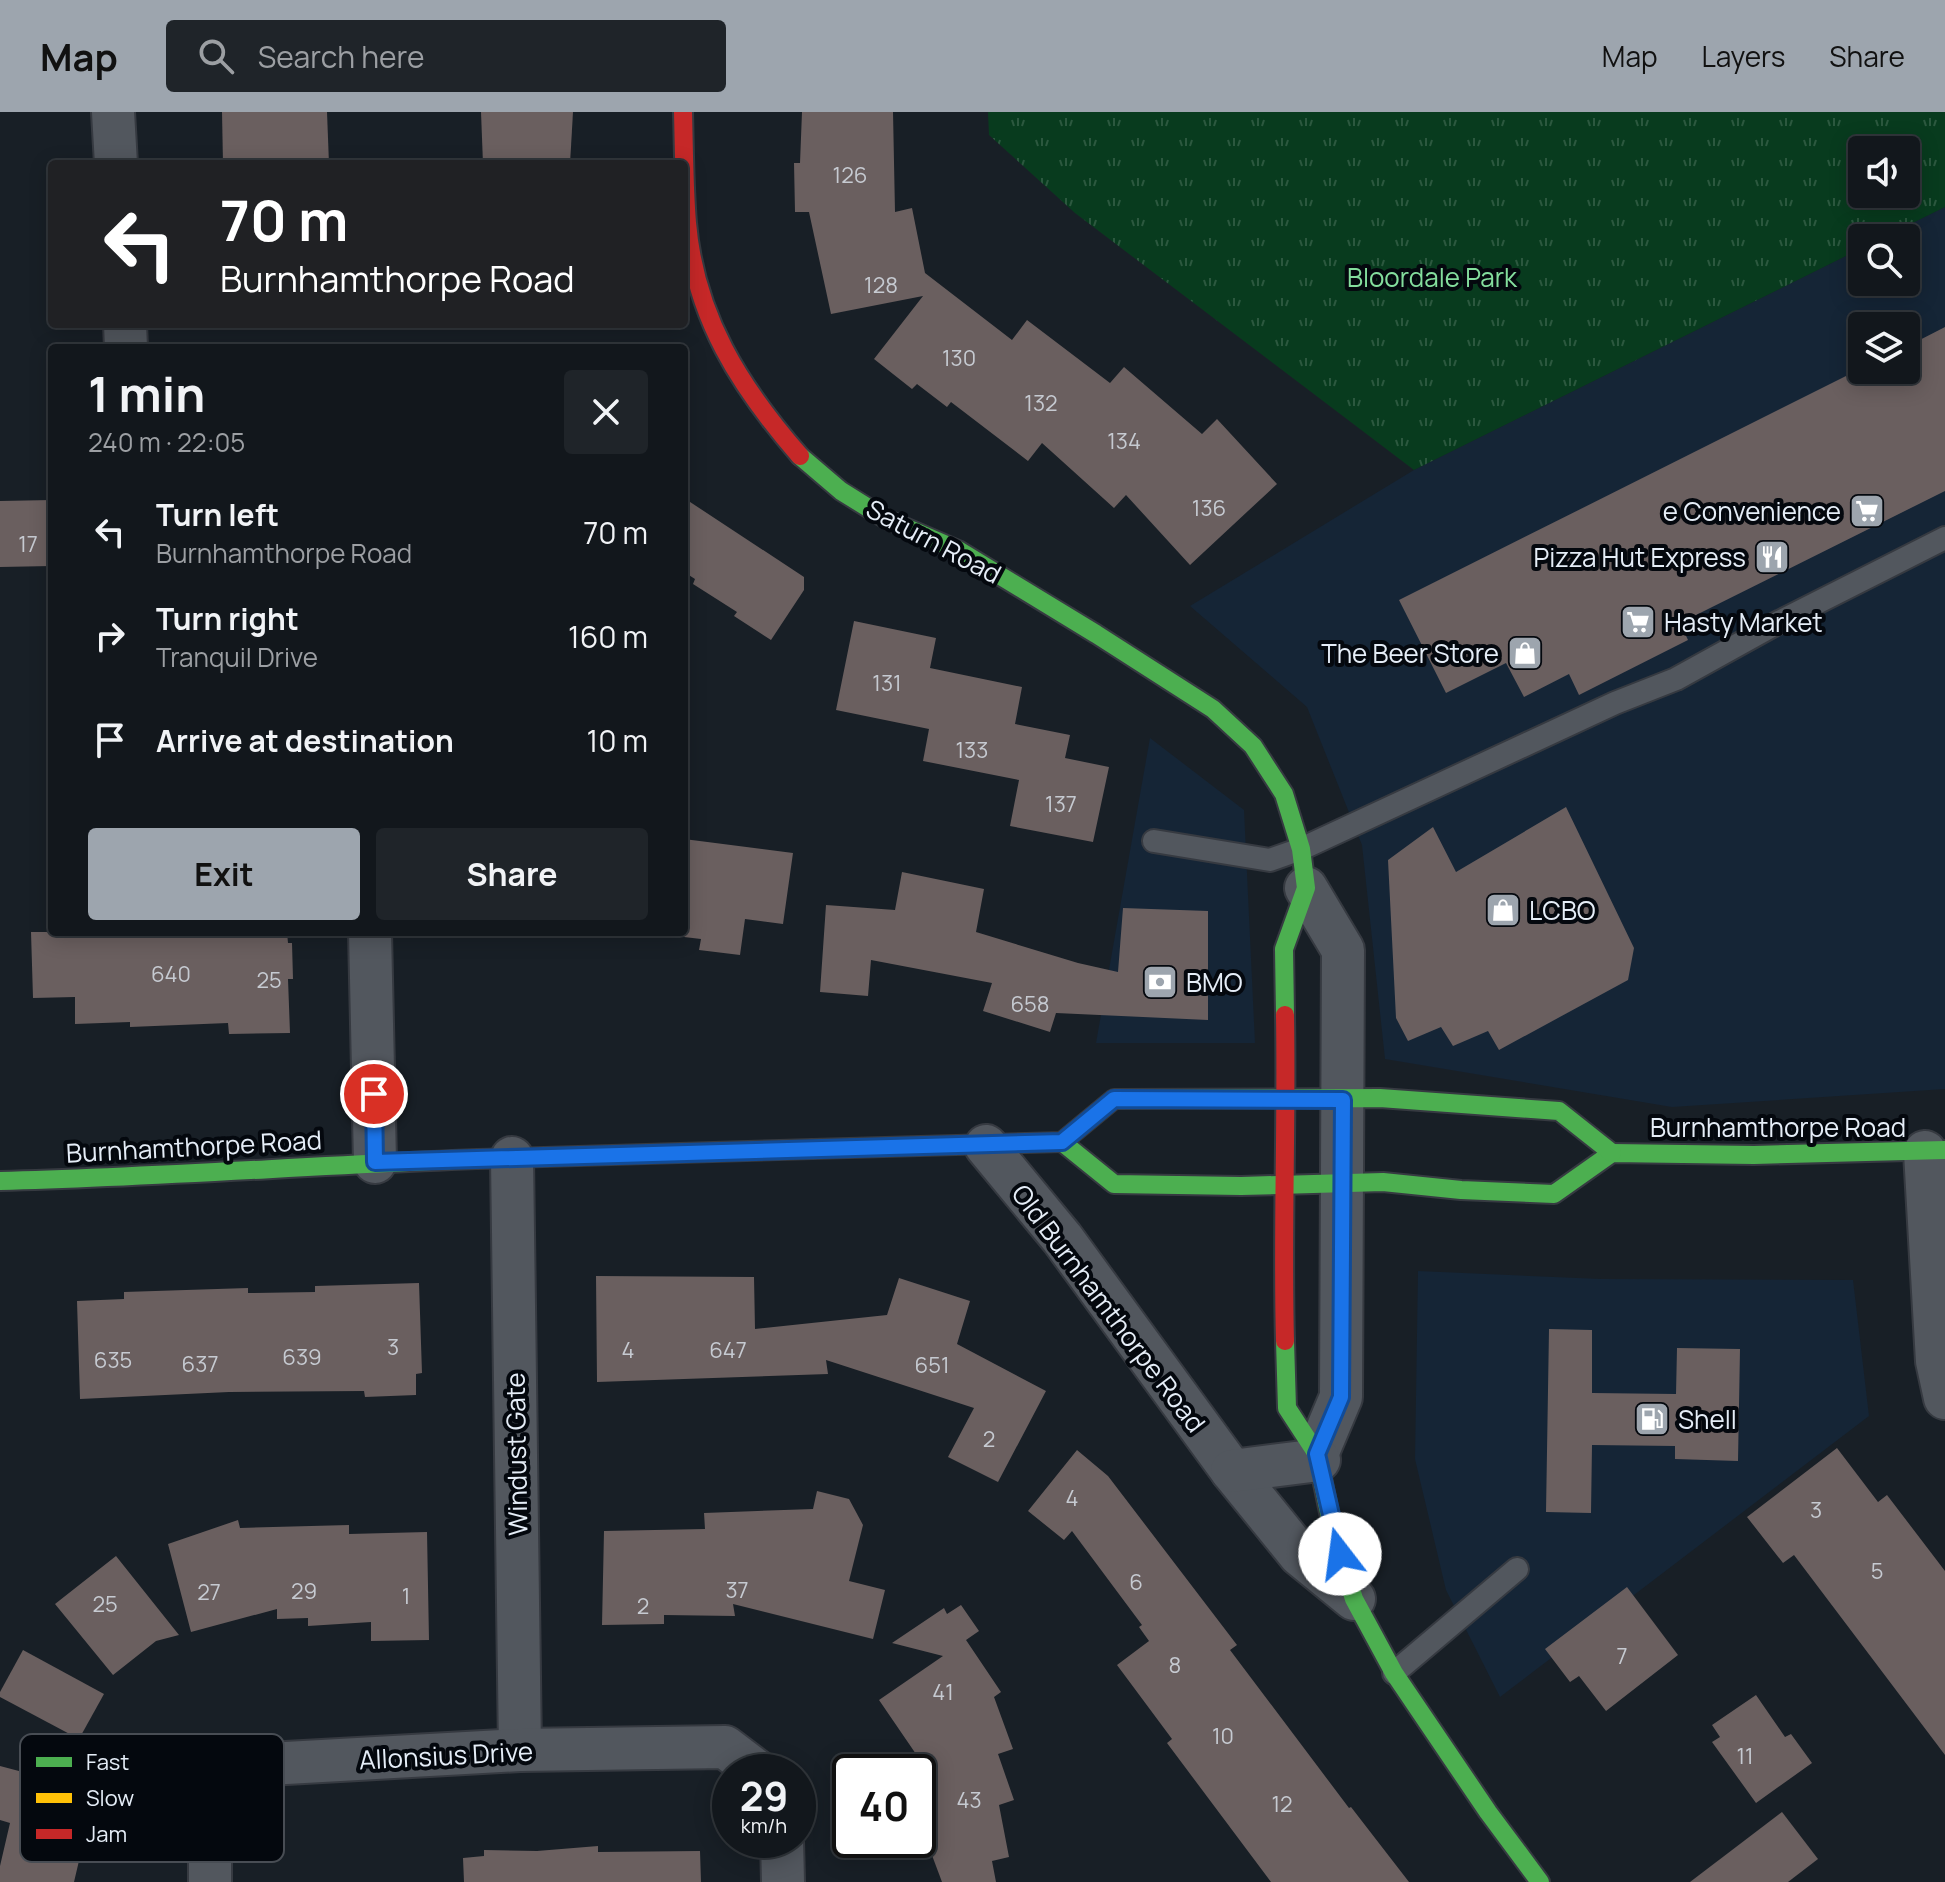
<!DOCTYPE html>
<html lang="en">
<head>
<meta charset="utf-8">
<style>
  :root { --surface:#12171c; --page:#1f2429; --text:#f1f3f6; --muted:#9c9fa3; --line:#31363b; --accent:#9da5ae }
  body { margin:0; font-family:Manrope,sans-serif; background:var(--page); color:var(--text); height:100vh; display:flex; flex-direction:column; font-size:30px; white-space:nowrap }
  * { box-sizing:border-box; margin:0 }
  p { font-size:26px; color:var(--muted) }
  .icon { flex:none; width:44px; height:44px; fill:none; stroke:currentColor; stroke-width:2; stroke-linecap:round; stroke-linejoin:round }
  .map { position:relative; flex:1; overflow:hidden }
  .panel { position:absolute; left:48px; top:232px; width:640px; height:592px; display:flex; flex-direction:column; background:var(--surface); border-radius:8px; box-shadow:0 4px 20px #0003,0 0 0 2px var(--line) }
  .panel>* { flex:none }
  .guide { position:absolute; left:48px; top:48px; width:640px; height:168px; border-radius:8px; box-shadow:0 4px 20px #0003,0 0 0 2px var(--line); background:#202124; color:#fff; overflow:hidden }
  .buttons { position:absolute; left:1848px; top:24px; display:grid; gap:16px }
  .buttons a { display:grid; place-items:center; width:72px; height:72px; border-radius:8px; background:var(--surface); box-shadow:0 4px 20px #0003,0 0 0 2px var(--line); font-size:40px }
  .speed { position:absolute; left:712px; top:1642px; display:flex; gap:16px; font-size:40px; font-weight:700; text-align:center }
  .speed>* { display:grid; place-content:center; width:104px; height:104px; border-radius:50%; background:var(--surface); box-shadow:0 4px 20px #0003,0 0 0 2px var(--line); line-height:1 }
  .speed small { font-size:20px; font-weight:400 }
  .speed .limit { border:4px solid #111; border-radius:12px; background:#fff; color:#111 }
  .pin { position:absolute; display:grid; place-items:center; width:68px; height:68px; color:#fff; margin:-34px; border:4px solid #fff; border-radius:50%; box-shadow:0 2px 8px #0007 }
  .me { position:absolute; width:88px; margin:-44px; rotate:345deg; stroke-linejoin:round; filter:drop-shadow(0 0 6px #0008) }
  .turn { display:flex; align-items:center; gap:28px; height:168px; padding:0 40px; font-size:36px }
  .turn .icon { width:104px; height:104px; stroke-width:2.5 }
  .turn b { display:block; font-size:56px; line-height:68px }
  .round { display:grid; place-items:center; flex:none; width:84px; height:84px; border-radius:8px; background:var(--page) }
  .headline { display:flex; align-items:center; justify-content:space-between; height:136px; padding:0 40px }
  h1 { font-size:48px; font-weight:700; line-height:60px }
  .action { display:flex; gap:16px; margin-top:auto; padding:16px 40px }
  .action a { flex:1; height:92px; border-radius:8px; background:var(--accent); color:#111; font-size:32px; font-weight:700; line-height:92px; text-align:center }
  .action a+a { background:var(--page); color:var(--text) }
  ul { padding:0; list-style:none }
  li { display:flex; align-items:center; gap:24px; height:104px; padding:0 40px }
  li div { flex:1 }
  li b { display:block; font-size:30px }
  li em { font-style:normal }
  header { display:flex; align-items:center; gap:48px; box-sizing:border-box; height:112px; padding:0 40px; background:var(--accent); color:#111 }
  header strong { font-size:38px }
  nav { display:flex; gap:44px; margin-inline-start:auto; font-size:28px }
  .search { width:560px; height:72px; background:var(--page); display:flex; align-items:center; gap:20px; box-sizing:border-box; padding:0 28px; border-radius:8px; color:var(--muted); font-size:30px }
  .map>svg:first-child { display:block }
  .built { fill:#152536; fill-rule:evenodd }
  .park { fill:url(#park-tufts); fill-rule:evenodd }
  .building { fill:#6a5f5f }
  .lines { fill:none; stroke-linecap:round; stroke-linejoin:round }
  .lane-casing { stroke:#363a41; stroke-width:26 }
  .street-casing { stroke:#363a41; stroke-width:46 }
  .fast-casing { stroke:#363a41; stroke-width:22 }
  .slow-casing { stroke:#363a41; stroke-width:22 }
  .jam-casing { stroke:#363a41; stroke-width:22 }
  .lane { stroke:#52575e; stroke-width:22 }
  .street { stroke:#52575e; stroke-width:42 }
  .fast { stroke:#4caf50; stroke-width:18 }
  .slow { stroke:#ffc107; stroke-width:18 }
  .jam { stroke:#c62828; stroke-width:18 }
  .route-casing { stroke:#114b97; stroke-width:20 }
  .route { stroke:#1a73e8; stroke-width:14 }
  .labels { text-anchor:middle; dominant-baseline:central; stroke-width:8; stroke-linejoin:round; paint-order:stroke }
  .number-label { font-size:22px; fill:#c6cad1 }
  .park-label { font-size:26px; fill:#84de9d; stroke:#04080e }
  .poi-label { font-size:26px; fill:#e5edf7; stroke:#04080e; text-anchor:start }
  .street-label { font-size:26px; fill:#e5edf7; stroke:#04080e }
  .key { fill:#04080e; stroke:#484d54; stroke-width:2 }
  .key-label { font-size:22px; fill:#e5edf7 }
</style>
</head>
<body>
<header>
<strong>Map</strong>
<div class="search"><svg class="icon" aria-label="search" viewBox="0 0 24 24"><circle cx="10" cy="10" r="6"/><path d="M15 15l6 6"/></svg>Search here</div>
<nav><a>Map</a><a>Layers</a><a>Share</a></nav>
</header>
<div class="map">
<svg width="1945" height="1770" viewBox="0 0 1945 1770">
  <defs>
    <pattern id="park-tufts" width="24" height="20" patternUnits="userSpaceOnUse" patternTransform="scale(2)"><rect width="24" height="20" fill="#083b1e"/><path d="M3 7l-1-3M5 7V3M7 7l1-3M15 17l-1-3M17 17v-4M19 17l1-3" fill="none" stroke="#2c583f"/></pattern>
  </defs>
  <rect width="100%" height="100%" fill="#181f26"/>
  <g class="built">
    <path d="M1945 95V977L1672 995 1385 947 1362 733 1307 595 1190 494 1414 358 1862 136V170H1906V126H1882ZM1862 214H1906V258H1862Z"/>
    <path d="M1150 626 1244 698 1255 931H1096Z"/>
    <path d="M1418 1159 1601 1167 1853 1168 1869 1304 1500 1585 1446 1478 1415 1347Z"/>
  </g>
  <path class="park" d="M988 0H1945V95L1882 126H1862V136L1414 358 1075 101 989 23ZM1862 38H1906V82H1862Z"/>
  <g class="building">
    <path d="M222 0H327L329 52H223Z"/>
    <path d="M481 0H573L570 52H483Z"/>
    <path d="M802 0H893L895 100 912 96 925 161 1012 228 1027 208 1110 271 1124 255 1202 322 1217 307 1277 372 1190 453 1126 383 1114 396 1042 331 1028 349 951 290 947 295 917 272 912 277 874 247 923 184 831 202 809 100H795L794 51H800Z"/>
    <path d="M1945 215V379L1680 511 1688 528 1579 583 1569 562 1524 585 1506 551 1446 581 1399 488 1862 256 1906 258V235Z"/>
    <path d="M684 386 804 465V478L771 528 734 504 737 500 693 472 695 467 684 460Z"/>
    <path d="M52 388V454L0 455V389Z"/>
    <path d="M854 509 936 526 930 556 1022 575 1015 612 1070 623 1065 646 1109 655 1093 730 1010 714 1019 668 923 649 929 617 836 598Z"/>
    <path d="M1566 695 1634 836 1628 868 1499 938 1488 919 1453 934 1441 915 1408 929 1396 906 1388 748 1433 715 1456 760Z"/>
    <path d="M684 727 793 741 783 812 745 807 740 843 699 838 701 827 684 825Z"/>
    <path d="M902 760 984 777 976 820 1078 851 1118 860 1123 796 1208 799V908L1056 901 1050 920 983 899 992 871 871 848 868 884 820 880 826 793 895 798Z"/>
    <path d="M31 820H287L288 831H292L293 867H288L290 921 229 922 228 911 130 915V910L75 912V885L33 886Z"/>
    <path d="M596 1164 754 1165 755 1217 887 1203 899 1166 970 1189 957 1232 1046 1279 998 1370 948 1345 974 1296 826 1248 828 1262 597 1270Z"/>
    <path d="M419 1171 422 1261 416 1262V1283L365 1285 364 1279 229 1280 80 1287 77 1189 124 1187V1180L248 1176V1181L315 1180V1174Z"/>
    <path d="M1549 1217 1592 1218V1281L1676 1282 1677 1236 1740 1237 1738 1349 1675 1347V1334L1592 1333 1591 1401 1546 1400Z"/>
    <path d="M1837 1336 1878 1390 1887 1383 1945 1459V1643L1794 1443 1783 1451 1747 1405Z"/>
    <path d="M1077 1338 1108 1364 1237 1533 1230 1538 1349 1696 1351 1695 1409 1770H1271L1167 1631 1172 1627 1117 1553 1149 1529 1139 1515 1142 1513 1072 1419 1064 1428 1028 1399Z"/>
    <path d="M817 1379 849 1387 863 1413 849 1469 885 1478 873 1527 733 1492 735 1504 664 1503V1512L602 1513 604 1419 705 1417 704 1401 813 1397Z"/>
    <path d="M238 1408 240 1416 349 1413V1422L427 1420 429 1528 371 1529V1510L308 1514V1506L277 1507V1497L191 1520 168 1432Z"/>
    <path d="M116 1444 179 1523 156 1529 113 1563 55 1492Z"/>
    <path d="M1627 1475 1678 1543 1606 1599 1579 1564 1570 1570 1545 1537Z"/>
    <path d="M961 1493 979 1519 966 1528 1001 1580 994 1585 1013 1637 998 1642 1014 1688 999 1693 1009 1745 992 1749 996 1770H942L918 1706V1645L879 1588 943 1544 892 1531 944 1496 947 1502Z"/>
    <path d="M23 1538 104 1582 79 1627 0 1585V1580Z"/>
    <path d="M1756 1583 1785 1625 1791 1622 1812 1651 1756 1691 1712 1630 1720 1625 1712 1613Z"/>
    <path d="M0 1654 91 1678 81 1718 86 1719 74 1770H0V1754L10 1711 0 1708Z"/>
    <path d="M1782 1700 1818 1747 1788 1770H1690Z"/>
    <path d="M598 1734V1740L700 1739 701 1770H464L463 1746 484 1744V1738L537 1739Z"/>
  </g>
  <g class="lines">
    <g class="lane-casing">
      <g id="lane">
        <path d="M1154 729 1270 748 1301 737 1615 591 1676 567 1781 509 1945 426"/>
        <path d="M1394 1561 1517 1457"/>
      </g>
    </g>
    <g class="street-casing">
      <g id="street">
        <path d="M113 0 116 52"/>
        <path d="M125 212 126 236"/>
        <path d="M1306 776 1343 838 1341 1285 1317 1342"/>
        <path d="M370 820 375 1050"/>
        <path d="M986 1034 1062 1126 1232 1359 1300 1443 1354 1487"/>
        <path d="M1925 1040 1937 1249 1945 1286"/>
        <path d="M512 1046 520 1638"/>
        <path d="M1232 1359 1319 1348"/>
        <path d="M782 1728 783 1770"/>
        <path d="M210 1770V1709L268 1652 520 1638 725 1635 758 1660"/>
      </g>
    </g>
    <g class="fast-casing">
      <g id="fast">
        <path d="M800 344 841 379 886 407 958 438 1096 522 1213 597 1253 634 1284 682 1301 737 1306 776 1284 837 1285 903"/>
        <path d="M1062 1030 1114 1072 1241 1074 1383 1070 1461 1078 1554 1082 1612 1041 1754 1043 1945 1038"/>
        <path d="M813 1037 1062 1030 1114 987 1380 986 1559 999 1612 1041"/>
        <path d="M0 1069C170 1065 340 1051 510 1046"/>
        <path d="M1285 1229 1287 1296 1317 1342 1333 1420 1354 1487 1394 1561 1488 1700 1540 1770"/>
      </g>
    </g>
    <g class="slow-casing">
      <path id="slow" d="M510 1046 813 1037"/>
    </g>
    <g class="jam-casing">
      <g id="jam">
        <path d="M683 0C684 37 684 74 687 111 695 205 740 275 800 344"/>
        <path d="M1285 1229C1282 1120 1287 1012 1285 903"/>
      </g>
    </g>
    <use href="#lane" class="lane"/>
    <use href="#street" class="street"/>
    <use href="#fast" class="fast"/>
    <use href="#slow" class="slow"/>
    <use href="#jam" class="jam"/>
  </g>
  <g class="lines">
    <g class="route-casing">
      <path id="route" d="M374 982 375 1050 1062 1030 1114 987 1343 988 1341 1285 1317 1342 1340 1442"/>
    </g>
    <use href="#route" class="route"/>
  </g>
  <defs>
    <g id="supermarket-square" transform="scale(1.8)"><rect x="-9" y="-9" width="18" height="18" rx="4" fill="#9da5ae" stroke="#04080e"/><path d="M-6-5.5h2.5l.6 2H6L4.5 2H-2.5L-4.4-4H-6ZM-1.5 3.2a1.3 1.3 0 1 0 .1 0ZM3 3.2a1.3 1.3 0 1 0 .1 0Z" fill="#fff"/></g>
    <g id="restaurant-square" transform="scale(1.8)"><rect x="-9" y="-9" width="18" height="18" rx="4" fill="#9da5ae" stroke="#04080e"/><path d="M-5-6h1v4h1v-4h1v4h1v-4h1v5L-1.5 .5V6h-2V.5L-5-1ZM5-6V6H3V1.5H1.5Q1.5-4 5-6Z" fill="#fff"/></g>
    <g id="shop-square" transform="scale(1.8)"><rect x="-9" y="-9" width="18" height="18" rx="4" fill="#9da5ae" stroke="#04080e"/><path d="M-5-2.5h2.3a2.7 3.5 0 0 1 5.4 0H5L5.5 6h-11ZM-1.5-2.5h3a1.5 2.3 0 0 0-3 0Z" fill="#fff"/></g>
    <g id="bank-square" transform="scale(1.8)"><rect x="-9" y="-9" width="18" height="18" rx="4" fill="#9da5ae" stroke="#04080e"/><path d="M-6-4H6V4H-6ZM0-2.3a2.3 2.3 0 1 0 0 4.6a2.3 2.3 0 1 0 0-4.6Z" fill="#fff"/></g>
    <g id="fuel-square" transform="scale(1.8)"><rect x="-9" y="-9" width="18" height="18" rx="4" fill="#9da5ae" stroke="#04080e"/><path d="M-5.5-6h7V0h2V4h1.3V-2.5L3-4.5l.8-.8L6-3V5H2.5V1h-1V6h-7ZM-4.2-4.7v3.2H.2V-4.7Z" fill="#fff"/></g>
  </defs>
  <g fill-rule="evenodd">
    <use href="#supermarket-square" x="1867" y="399"/>
    <use href="#restaurant-square" x="1772" y="445"/>
    <use href="#supermarket-square" x="1638" y="510"/>
    <use href="#shop-square" x="1525" y="541"/>
    <use href="#shop-square" x="1503" y="798"/>
    <use href="#bank-square" x="1160" y="870"/>
    <use href="#fuel-square" x="1652" y="1307"/>
  </g>
  <g class="labels">
    <g class="number-label">
      <text x="850" y="63">126</text>
      <text x="881" y="173">128</text>
      <text x="959" y="246">130</text>
      <text x="1041" y="291">132</text>
      <text x="1124" y="329">134</text>
      <text x="1209" y="396">136</text>
      <text x="28" y="432">17</text>
      <text x="887" y="571">131</text>
      <text x="972" y="638">133</text>
      <text x="1061" y="692">137</text>
      <text x="171" y="862">640</text>
      <text x="269" y="868">25</text>
      <text x="1030" y="892">658</text>
      <text x="393" y="1235">3</text>
      <text x="628" y="1238">4</text>
      <text x="728" y="1238">647</text>
      <text x="302" y="1245">639</text>
      <text x="113" y="1248">635</text>
      <text x="200" y="1252">637</text>
      <text x="932" y="1253">651</text>
      <text x="989" y="1327">2</text>
      <text x="1072" y="1386">4</text>
      <text x="1816" y="1398">3</text>
      <text x="1877" y="1459">5</text>
      <text x="1136" y="1470">6</text>
      <text x="737" y="1478">37</text>
      <text x="304" y="1479">29</text>
      <text x="209" y="1480">27</text>
      <text x="406" y="1484">1</text>
      <text x="105" y="1492">25</text>
      <text x="643" y="1494">2</text>
      <text x="1622" y="1544">7</text>
      <text x="1175" y="1553">8</text>
      <text x="943" y="1580">41</text>
      <text x="1223" y="1624">10</text>
      <text x="1745" y="1644">11</text>
      <text x="969" y="1688">43</text>
      <text x="1282" y="1692">12</text>
    </g>
    <g class="park-label">
      <text x="1432" y="165">Bloordale Park</text>
    </g>
    <g class="poi-label">
      <text x="1841" y="399" text-anchor="end">e Convenience</text>
      <text x="1746" y="445" text-anchor="end">Pizza Hut Express</text>
      <text x="1664" y="510">Hasty Market</text>
      <text x="1499" y="541" text-anchor="end">The Beer Store</text>
      <text x="1529" y="798">LCBO</text>
      <text x="1186" y="870">BMO</text>
      <text x="1678" y="1307">Shell</text>
    </g>
    <g class="street-label">
      <text transform="translate(934 429) rotate(28)">Saturn Road</text>
      <text x="1778" y="1015">Burnhamthorpe Road</text>
      <text transform="translate(194 1034) rotate(-3)">Burnhamthorpe Road</text>
      <text transform="translate(1109 1196) rotate(53)">Old Burnhamthorpe Road</text>
      <text transform="translate(516 1342) rotate(-91)">Windust Gate</text>
      <text transform="translate(446 1643) rotate(-3)">Allonsius Drive</text>
    </g>
  </g>
  <rect x="20" y="1622" width="264" height="128" rx="12" class="key"/>
  <rect x="36" y="1645" width="36" height="10" fill="#4caf50"/>
  <rect x="36" y="1681" width="36" height="10" fill="#ffc107"/>
  <rect x="36" y="1717" width="36" height="10" fill="#c62828"/>
  <g class="key-label">
    <text x="86" y="1658">Fast</text>
    <text x="86" y="1694">Slow</text>
    <text x="86" y="1730">Jam</text>
  </g>
</svg>
<div class="buttons">
<a><svg class="icon" aria-label="sound" viewBox="0 0 24 24"><path d="M4 9h4l5-4v14l-5-4H4zM17 9q2 3 0 6"/></svg></a>
<a><svg class="icon" aria-label="search" viewBox="0 0 24 24"><circle cx="10" cy="10" r="6"/><path d="M15 15l6 6"/></svg></a>
<a><svg class="icon" aria-label="layers" viewBox="0 0 24 24"><path d="M12 4l9 5-9 5-9-5zM3 14l9 5 9-5"/></svg></a>
</div>
<div class="speed"><div>29<small>km/h</small></div><div class="limit">40</div></div>
<div class="pin" style="left:374px;top:982px;background:#d93025"><svg class="icon" aria-label="arrive" viewBox="0 0 24 24"><path d="M6 21V4h12l-3 4 3 4H6"/></svg></div>
<svg class="me" style="left:1340px;top:1442px" viewBox="-20 -20 40 40"><circle r="19" fill="#fff"/><path d="M0-13L10 11 0 6-10 11z" fill="#1a73e8"/></svg>
<div class="guide">
<div class="turn"><svg class="icon" aria-label="left" viewBox="0 0 24 24"><path d="M17 20v-9H6M10 6l-5 5 5 5"/></svg><div><b>70 m</b>Burnhamthorpe Road</div></div>
</div>
<section class="panel">
<div class="headline"><div><h1>1 min</h1><p>240 m · 22:05</p></div><a class="round"><svg class="icon" aria-label="close" viewBox="0 0 24 24"><path d="M6 6l12 12M18 6L6 18"/></svg></a></div>
<ul>
<li><svg class="icon" aria-label="left" viewBox="0 0 24 24"><path d="M17 20v-9H6M10 6l-5 5 5 5"/></svg><div><b>Turn left</b><p>Burnhamthorpe Road</p></div><em>70 m</em></li>
<li><svg class="icon" aria-label="right" viewBox="0 0 24 24"><path d="M7 20v-9h11M14 6l5 5-5 5"/></svg><div><b>Turn right</b><p>Tranquil Drive</p></div><em>160 m</em></li>
<li><svg class="icon" aria-label="arrive" viewBox="0 0 24 24"><path d="M6 21V4h12l-3 4 3 4H6"/></svg><div><b>Arrive at destination</b></div><em>10 m</em></li>
</ul>
<div class="action"><a>Exit</a><a>Share</a></div>
</section>
</div>
</body>
</html>
